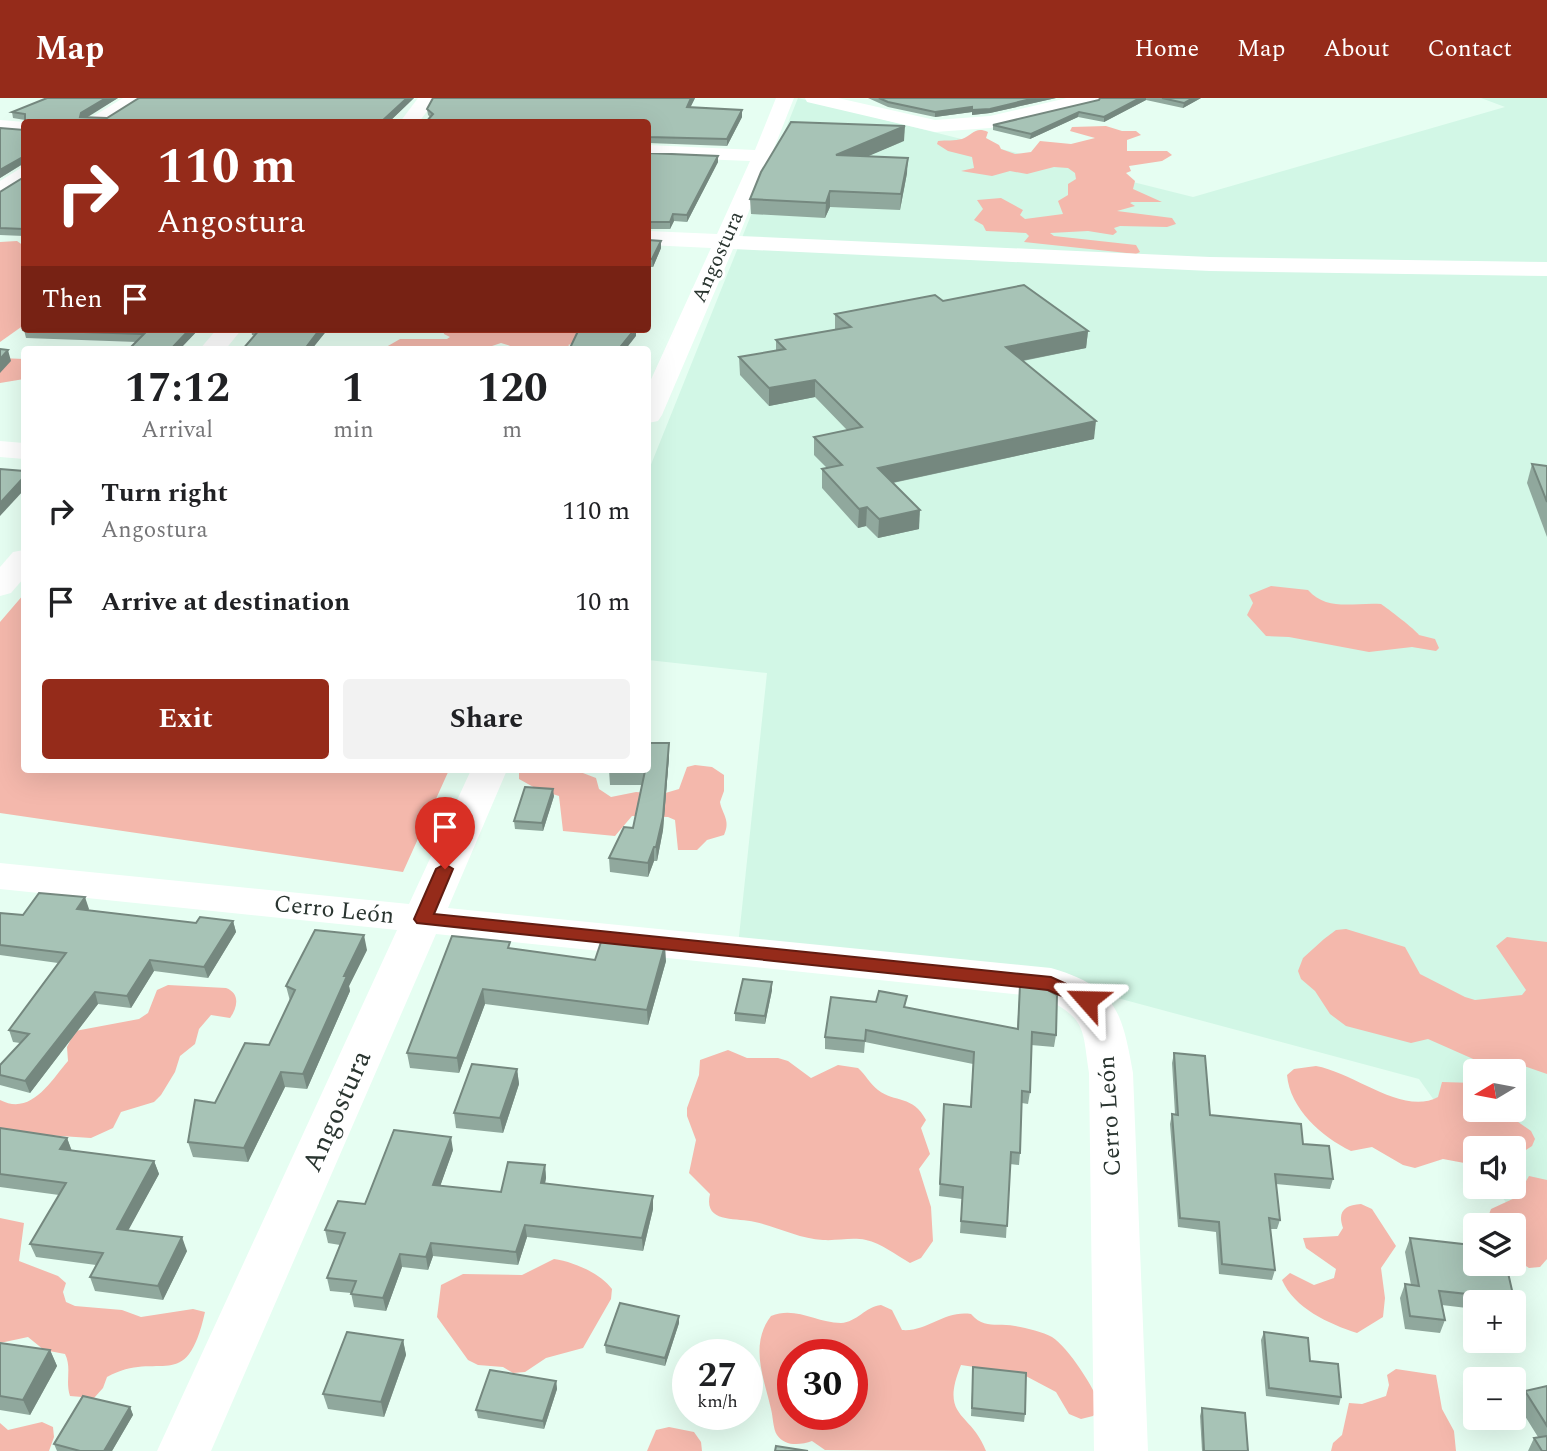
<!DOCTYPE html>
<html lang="en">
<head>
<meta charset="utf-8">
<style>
  :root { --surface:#fff; --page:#f2f2f2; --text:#202124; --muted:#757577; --accent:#952b1a }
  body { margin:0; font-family:Spectral,serif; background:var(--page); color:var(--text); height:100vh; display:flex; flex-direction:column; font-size:26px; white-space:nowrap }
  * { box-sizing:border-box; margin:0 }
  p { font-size:23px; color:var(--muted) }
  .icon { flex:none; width:38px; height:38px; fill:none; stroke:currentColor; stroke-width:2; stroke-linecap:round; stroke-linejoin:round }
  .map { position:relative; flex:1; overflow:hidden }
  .drawer { position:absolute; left:21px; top:248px; width:630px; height:427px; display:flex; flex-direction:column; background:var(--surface); border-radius:7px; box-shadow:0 7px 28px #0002 }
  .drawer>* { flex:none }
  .top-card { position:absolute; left:21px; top:21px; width:630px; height:214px; border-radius:7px; box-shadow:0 7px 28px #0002; background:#952b1a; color:#fff; overflow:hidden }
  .needle { width:46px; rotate:260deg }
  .buttons { position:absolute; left:1463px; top:961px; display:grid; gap:14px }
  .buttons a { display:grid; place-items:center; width:63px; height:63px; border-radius:7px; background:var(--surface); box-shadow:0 7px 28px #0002; font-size:35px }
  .speed { position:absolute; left:672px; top:1241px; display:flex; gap:14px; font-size:35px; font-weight:700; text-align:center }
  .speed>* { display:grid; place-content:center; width:91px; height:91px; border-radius:50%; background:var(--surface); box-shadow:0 7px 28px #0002; line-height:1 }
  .speed small { font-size:18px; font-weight:400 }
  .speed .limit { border:10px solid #d22; background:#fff; color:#111 }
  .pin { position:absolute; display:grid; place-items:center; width:60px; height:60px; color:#fff; margin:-72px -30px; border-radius:50% 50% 50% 0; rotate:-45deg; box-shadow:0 0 7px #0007 }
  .pin .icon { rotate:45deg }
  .me { position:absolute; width:77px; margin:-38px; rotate:295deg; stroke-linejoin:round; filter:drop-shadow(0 0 5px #0008) }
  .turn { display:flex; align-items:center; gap:24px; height:147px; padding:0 21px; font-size:32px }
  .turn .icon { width:91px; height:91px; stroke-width:2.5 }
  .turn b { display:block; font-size:49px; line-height:60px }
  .then { display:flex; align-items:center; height:66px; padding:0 21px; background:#0003; gap:14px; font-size:26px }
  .eta { display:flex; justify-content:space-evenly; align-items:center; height:119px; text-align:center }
  .eta b { font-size:42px; font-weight:700; line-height:49px }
  .cta { display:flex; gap:14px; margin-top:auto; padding:14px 21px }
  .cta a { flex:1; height:80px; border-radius:7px; background:var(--accent); color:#fff; font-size:28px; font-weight:700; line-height:80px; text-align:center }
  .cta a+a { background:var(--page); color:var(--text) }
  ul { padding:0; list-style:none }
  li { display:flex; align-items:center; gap:21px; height:91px; padding:0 21px }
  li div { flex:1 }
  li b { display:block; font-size:26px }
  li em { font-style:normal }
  header { display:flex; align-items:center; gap:42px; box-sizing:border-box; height:98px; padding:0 35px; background:var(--accent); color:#fff }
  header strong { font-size:33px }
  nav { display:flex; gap:38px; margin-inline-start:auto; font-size:24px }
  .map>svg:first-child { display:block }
  .built { fill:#d2f7e6; fill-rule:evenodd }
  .green { fill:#f4b8ac; fill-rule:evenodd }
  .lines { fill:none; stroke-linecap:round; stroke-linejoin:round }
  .minor { fill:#fff; fill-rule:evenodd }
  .wall { fill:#90a89d }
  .shaded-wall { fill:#75887f }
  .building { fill:#a7c3b6; stroke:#75887f; stroke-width:2 }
  .route { fill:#952b1a; stroke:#611c11; stroke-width:2 }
  .labels { text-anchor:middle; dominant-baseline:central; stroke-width:6; stroke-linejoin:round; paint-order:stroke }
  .far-street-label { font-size:21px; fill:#2a3530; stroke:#fff }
  .street-label { font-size:24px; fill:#2a3530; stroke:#fff }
  .near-street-label { font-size:28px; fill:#2a3530; stroke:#fff }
</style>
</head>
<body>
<header>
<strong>Map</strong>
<nav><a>Home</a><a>Map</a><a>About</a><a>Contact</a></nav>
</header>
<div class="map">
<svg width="1547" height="1353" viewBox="0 0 1547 1353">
  <rect width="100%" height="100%" fill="#e6fef2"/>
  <path class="built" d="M798 0 1193 99 1505 9 1481 0H1547V1162L1495 1089 1514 1088V1050H1475V1060L1419 981 1028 876 737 857 767 575 648 562V374ZM1475 973H1514V1012H1475Z"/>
  <g class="green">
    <path d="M1106 28 1122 33H1136L1141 37 1127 42V53H1167L1172 57 1162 63 1129 68 1131 73 1126 75 1135 83 1133 91 1162 104H1132L1130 105 1135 108 1117 113 1172 120 1176 126 1167 129 1120 128 1114 130 1117 134 1113 137 1088 133 1050 135 1054 138 1136 147 1140 154 1136 156 1024 144 1029 138 1026 135 986 133 983 127 974 122 983 111 977 102 1001 100 1023 112 1020 117 1025 121 1063 116 1058 103 1068 97V86L1076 81 1075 75 1068 70 1054 69 1027 76 1010 73 992 78 961 73 974 70 972 59 948 53 937 46 938 43C946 42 955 43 962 41 973 37 975 28 988 34L986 40 999 47 1001 51 1015 56 1031 54 1040 43 1071 46 1095 40 1070 33 1072 29Z"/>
    <path d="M17 143 24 148V227L0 244V144Z"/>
    <path d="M443 231 575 232 580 233 582 243 568 247 576 252H523L501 245 480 252H381L400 241H447L450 239 444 236Z"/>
    <path d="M0 260 24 261V281L0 285Z"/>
    <path d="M1271 488 1308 492C1328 514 1354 504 1381 506 1387 510 1416 532 1419 537L1435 541 1439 550 1436 553 1412 549 1369 554 1289 539 1266 538 1247 517 1253 505 1249 497Z"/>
    <path d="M24 496V672H449L403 774 0 715V524Z"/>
    <path d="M695 667 712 669 724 677V693L720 704C722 716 731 722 724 737L707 742 697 752H678L675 722 668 719 632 718 615 738 563 733 559 698 537 691 519 681V672H575L596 680 599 691 611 699 636 694 662 696 679 691 687 669Z"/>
    <path d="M1346 831 1405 849 1420 876 1465 899 1475 902 1522 897 1526 892 1496 848 1507 839 1547 844V976L1512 964H1480L1428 941 1411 945 1346 928 1330 916 1315 893 1301 881 1298 873 1303 860 1324 841 1336 832Z"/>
    <path d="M168 887 226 890C240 895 238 909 230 920L211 917 199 931 195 946 180 958 175 974 161 997 154 1004 121 1014 113 1030 91 1040 0 1034V1002C31 1018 50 984 68 963L67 949 75 933 139 921 148 915 157 892Z"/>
    <path d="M728 952 747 960H778L788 963 811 980 838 967 858 970C865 976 871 987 878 992 895 1005 913 997 926 1022L921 1030 930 1056 919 1071 931 1109 933 1143 921 1160 910 1165C896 1157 881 1145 866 1142 851 1139 838 1143 823 1142 800 1141 777 1129 755 1124 736 1119 703 1126 710 1096L689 1075 696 1042 687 1018V1010L699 977 700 962Z"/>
    <path d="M1316 968C1355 975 1403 1018 1438 999L1442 984 1475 985V1012H1501L1531 1033 1535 1041 1532 1048 1514 1060V1050H1475V1067L1443 1061 1415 1070 1403 1067 1372 1049 1351 1053C1322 1039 1290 1011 1287 977L1294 971Z"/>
    <path d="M1529 1078 1547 1082V1161L1540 1169 1529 1170 1514 1160V1127H1485L1491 1111 1517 1099Z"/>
    <path d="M1361 1106 1372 1111 1396 1148 1381 1170 1385 1200 1383 1219 1357 1235C1329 1226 1294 1210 1282 1182L1290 1175 1314 1187 1334 1180 1336 1171 1306 1150 1303 1140 1338 1138 1343 1130C1337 1113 1345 1107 1361 1106Z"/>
    <path d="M0 1120 24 1125 19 1163 58 1178 66 1185 63 1194 66 1204 75 1208 122 1212 141 1219 193 1211 205 1214C186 1299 160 1250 107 1279L103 1290 94 1300 70 1298C65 1283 72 1270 65 1256L44 1252 28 1239 0 1245Z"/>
    <path d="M554 1161C574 1164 600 1175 612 1191L611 1201 583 1250 546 1260 525 1274 513 1275 503 1269 478 1267 468 1262 437 1219 441 1187 463 1176 522 1177Z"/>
    <path d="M881 1207 892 1212 902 1232C928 1234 944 1212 971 1216 985 1232 996 1224 1015 1228 1026 1230 1043 1234 1052 1239 1068 1249 1096 1292 1101 1310L1093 1318 1081 1321 1069 1316 1056 1294 1022 1276 961 1267C939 1321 971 1313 986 1353L825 1352 812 1343C801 1347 785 1349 777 1337 773 1331 773 1318 771 1311 764 1280 749 1247 771 1218 796 1208 816 1225 841 1225 857 1224 865 1209 881 1207ZM793 1256H852V1316H793Z"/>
    <path d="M1396 1271 1436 1277 1442 1311 1454 1333 1456 1353H1331L1333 1345 1342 1337 1349 1305 1362 1306 1386 1298 1389 1287 1387 1277Z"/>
    <path d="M42 1324 53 1329 54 1339 49 1353H0V1325L8 1332Z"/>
    <path d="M669 1329 694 1334 701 1344 702 1353H647L656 1332Z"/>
  </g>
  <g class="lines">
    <g class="minor">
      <path d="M123 0H146L107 24H84Z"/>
      <path d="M418 0H437L419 24H400Z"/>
      <path d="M776 0H794L739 138 1210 159 1547 164V178L1210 173 733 151 662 317 658 323 648 325V288L711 150 648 147V133L717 136 750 63 648 59V47L755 52Z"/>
      <path d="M805 0H838L935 22 990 18 1067 0H1100L1098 4 990 30 935 34 807 4Z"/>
      <path d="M0 22 25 24 24 36 0 34Z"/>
      <path d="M24 68V84L0 99V83Z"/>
      <path d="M217 231H242L225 252H199Z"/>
      <path d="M0 343 24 345V361L0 359Z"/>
      <path d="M24 452V480L11 495 0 498V469L13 454Z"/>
      <path d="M471 672H507L448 810 1051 870C1116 889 1122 913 1133 975L1148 1353H1094L1089 975C1082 929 1087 922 1043 899L436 836 211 1353H157L397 832 0 791V765L409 806Z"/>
    </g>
  </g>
  <g class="wall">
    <path d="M118 0 86 19 107 20 414 0 389 24H25V22L13 20 12 14Z"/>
    <path d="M433 0H695L690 10 742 19 727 48 648 45V24L430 19 428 17 427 11Z"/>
    <path d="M868 0H1056L990 15 972 17V14L935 19 888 9Z"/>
    <path d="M1100 0H1201L1183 10 1146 2 1104 24 1078 19 1030 41 993 32V27L1099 2Z"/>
    <path d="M24 26V138L0 137V94L24 79 23 66 0 80V30L24 32Z"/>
    <path d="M904 43 867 58 907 75 900 112 830 109 825 120 751 116 750 101Z"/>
    <path d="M648 54V55L718 58V64L687 124 674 123 670 131H648Z"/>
    <path d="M648 142 661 143V150L653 169H648Z"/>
    <path d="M943 203 1088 233 1086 250 1023 263 1094 341 893 385 919 431 878 440 866 428 858 430 822 390V371L827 370 814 357V339L847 332 815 299 769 308 740 277 739 259 776 253V242L835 232V216Z"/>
    <path d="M25 231H199L179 252H128L137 244 26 240 24 232Z"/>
    <path d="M251 231H328L311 252 252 237Z"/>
    <path d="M1532 366 1547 368V439L1527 385Z"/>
    <path d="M669 645V659L663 732 657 763H654L648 779 610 774 609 760 633 730 642 687H610L609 672Z"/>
    <path d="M554 698 543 733 515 731 514 723Z"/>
    <path d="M89 811 88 812 196 825 233 823 236 834 208 880 154 873 131 910 98 906 30 995 0 987V967L20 945 13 944 9 932 58 865 0 857V815L23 817Z"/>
    <path d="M511 850 595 862 666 863 648 927 485 906 459 975 410 970 407 955Z"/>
    <path d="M367 852 349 888 350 893 307 991 285 989 248 1064 193 1059 188 1044 215 1005 269 947 290 903 286 888Z"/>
    <path d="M1020 887 1056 937 1054 949 1031 947 1030 994 1028 1006 1022 1005 1020 1055 1019 1067 1010 1066 1006 1140 960 1135 962 1101 939 1098 943 1018 970 1009 973 966 865 944 864 955 825 951V939L906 909 1017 931Z"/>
    <path d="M772 892 765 926 735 923V915Z"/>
    <path d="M1174 955 1210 1017 1303 1046 1333 1081 1330 1091 1276 1086 1280 1122 1277 1131H1270L1275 1172 1272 1182 1219 1176 1216 1134 1178 1129 1170 1026 1172 1016H1175L1172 965Z"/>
    <path d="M517 971 519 986 503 1035 456 1030 454 1015Z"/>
    <path d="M0 1030 67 1040 72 1053 154 1063 159 1076 128 1132 187 1153 163 1202 95 1193 90 1179 96 1167 36 1159 30 1146 59 1097 0 1089Z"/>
    <path d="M453 1052 440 1088 501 1094 545 1067 546 1080 545 1086 653 1111 643 1153 527 1139 518 1167 433 1158 428 1172 402 1169 386 1213 354 1209 351 1195 330 1193 327 1180 340 1147 328 1145 325 1132Z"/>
    <path d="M1410 1140 1470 1147 1471 1143 1514 1201 1513 1204H1475V1211L1442 1207 1445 1222 1440 1235 1405 1231 1400 1200 1405 1186 1411 1187 1405 1154Z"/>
    <path d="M679 1225 665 1268 606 1255 605 1247Z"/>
    <path d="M1264 1234 1310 1263 1341 1299 1339 1307 1266 1298 1261 1242Z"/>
    <path d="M403 1242 406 1257 384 1319 328 1311 323 1296Z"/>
    <path d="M0 1245 50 1252 57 1268 30 1317 0 1312Z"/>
    <path d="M973 1269 1025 1316 1024 1324 971 1318Z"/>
    <path d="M556 1283 557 1291 544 1331 478 1320 476 1312Z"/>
    <path d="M1547 1288V1353H1528L1534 1340 1538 1339 1518 1307 1525 1293Z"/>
    <path d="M130 1309 133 1317 112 1353H57L54 1346Z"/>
    <path d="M1202 1310 1248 1353H1202L1200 1318Z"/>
  </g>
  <g class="shaded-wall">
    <path d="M106 0H118L83 22 80 19 81 15Z"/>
    <path d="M407 0H414L389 24H381Z"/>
    <path d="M691 0H695L687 16V9Z"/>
    <path d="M1035 0H1056L990 15 972 17V12Z"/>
    <path d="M1140 0H1146V2L1104 24V19Z"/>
    <path d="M1193 0H1201L1183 10 1184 5Z"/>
    <path d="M972 9V14L935 19V14Z"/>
    <path d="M742 12V19L727 48V41Z"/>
    <path d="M1079 14 1078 19 1030 41 1031 36Z"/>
    <path d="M905 28 904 43 836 72V57Z"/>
    <path d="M718 58V64L687 124V117Z"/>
    <path d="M23 59 24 65 0 80V72Z"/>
    <path d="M908 60 907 75 900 112 901 96Z"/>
    <path d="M830 93V109L825 120 826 105Z"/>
    <path d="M673 116 674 123 670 131V124Z"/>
    <path d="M661 143V150L653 169 652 161Z"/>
    <path d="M190 231H199L179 252H170Z"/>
    <path d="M320 231H328L311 252H304Z"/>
    <path d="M636 231V238L625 252H618Z"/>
    <path d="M1088 233 1086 250 1005 266 1006 249Z"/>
    <path d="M8 252 11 263 0 275V261Z"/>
    <path d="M815 282V299L769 308V290Z"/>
    <path d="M1096 323 1094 341 877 388 878 370Z"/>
    <path d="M24 379V392L0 418V405Z"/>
    <path d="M867 409 866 428 858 430 859 411Z"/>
    <path d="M920 412 919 431 878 440 879 421Z"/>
    <path d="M669 645V659L663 732 657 763 656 749Z"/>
    <path d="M553 691 554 698 543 733 542 725Z"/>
    <path d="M654 749V763L648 779V765Z"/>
    <path d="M85 799 89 811 81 822 77 811Z"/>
    <path d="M233 823 236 834 208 880 204 869Z"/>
    <path d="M364 837 367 852 349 888 350 893 307 991 303 976 344 878Z"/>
    <path d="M665 847 666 863 648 927 647 912Z"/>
    <path d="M150 862 154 873 131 910 127 898Z"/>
    <path d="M772 884V892L765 926V918Z"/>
    <path d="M483 891 485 906 459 975 457 960Z"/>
    <path d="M95 894 98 906 30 995 25 983Z"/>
    <path d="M517 971 519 986 503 1035 500 1020Z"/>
    <path d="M281 974 285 989 248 1064 244 1050Z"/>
    <path d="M451 1039 453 1052 436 1100 433 1087Z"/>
    <path d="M67 1040 72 1054 60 1051Z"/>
    <path d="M154 1063 159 1076 122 1144 117 1131Z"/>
    <path d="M545 1067 546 1080 542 1098 541 1085Z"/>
    <path d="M653 1098V1111L643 1153 642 1140Z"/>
    <path d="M525 1127 527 1139 518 1167 516 1154Z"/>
    <path d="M182 1139 187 1153 163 1202 158 1188Z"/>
    <path d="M431 1145 433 1158 428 1172 426 1159Z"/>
    <path d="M400 1156 402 1169 386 1213 383 1200Z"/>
    <path d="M679 1218V1225L665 1268V1260Z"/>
    <path d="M403 1242 406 1257 384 1319 381 1304Z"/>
    <path d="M50 1252 57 1268 30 1317 23 1302Z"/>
    <path d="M556 1283 557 1291 544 1331 543 1323Z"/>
    <path d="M130 1309 133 1317 112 1353H104Z"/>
  </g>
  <g class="building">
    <path d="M47 0H106L81 15 80 19 107 20 139 0H407L381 24H25V16L12 14Z"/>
    <path d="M433 0H691L687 9 742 12 727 41 648 39V24H426L433 16 427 11Z"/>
    <path d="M879 0H1035L990 11 972 12V9L935 14 888 4Z"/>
    <path d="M1100 0H1140L1104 19 1079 14 1031 36 993 27 1099 2Z"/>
    <path d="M1162 0H1193L1184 5Z"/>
    <path d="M791 24 905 28 836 57 908 60 901 96 830 93 826 105 750 101 761 74Z"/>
    <path d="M24 26V131L0 130V94L24 79 23 59 0 72V30L24 32Z"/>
    <path d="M648 54V55L718 58 687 117 673 116 670 124H648Z"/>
    <path d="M648 142 661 143 652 161H648Z"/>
    <path d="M1024 187 1088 233 1006 249 1096 323 878 370 920 412 879 421 867 409 859 411 822 371 842 367 814 339 862 329 815 282 769 290 739 259 785 251 776 242 851 229 835 216 935 197 943 203Z"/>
    <path d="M25 231H190L170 252H128L144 236 24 232Z"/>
    <path d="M260 231H320L304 252H242Z"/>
    <path d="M579 231H635L618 252H569Z"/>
    <path d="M0 251 8 252 0 261Z"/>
    <path d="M1532 366 1547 368V404Z"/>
    <path d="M0 371 24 373V379L0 405Z"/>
    <path d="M648 645H669L663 719 656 749H654L648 765 609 760 624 729 633 730 645 673H609V672H648Z"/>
    <path d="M525 689 553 691 542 725 514 723Z"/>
    <path d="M39 795 85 799 77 811 196 825 200 819 233 823 204 869 150 862 127 898 95 894 25 983 0 977V967L29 936 9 932 66 855 0 847V815L23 817Z"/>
    <path d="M315 832 364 837 344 878H347L303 976 281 974 244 1050 188 1044 195 1002 215 1005 245 945 269 947 295 892 286 888Z"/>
    <path d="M452 838 510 844 508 850 595 862 602 841 665 847 647 912 483 891 457 960 407 955Z"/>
    <path d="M743 881 772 884 765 918 735 915Z"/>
    <path d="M1020 887 1044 890 1057 897 1056 937 1032 934 1030 994 1022 993 1020 1055 1011 1054 1007 1128 961 1123 963 1089 940 1086 944 1006 971 1009 974 954 866 932 865 943 825 939 831 899 876 904 879 893 907 898 904 909 1018 931Z"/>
    <path d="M1174 955 1205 958 1210 1017 1301 1026 1303 1046 1329 1048 1333 1081 1275 1076 1280 1122 1269 1120 1275 1172 1222 1166 1219 1124 1180 1120 1172 1016 1178 1017Z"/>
    <path d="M472 966 517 971 500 1020 454 1015Z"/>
    <path d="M0 1030 67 1040 60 1051 154 1063 117 1131 182 1139 158 1188 90 1179 103 1155 30 1146 66 1085 0 1076Z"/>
    <path d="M394 1032 451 1039 433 1087 501 1094 508 1064 545 1067 541 1085 653 1098 642 1140 525 1127 516 1154 431 1145 426 1159 400 1156 383 1200 351 1196 356 1183 327 1180 345 1135 325 1132 338 1103 365 1106Z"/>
    <path d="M1410 1140 1472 1147 1471 1143H1475V1166H1506L1514 1201 1439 1193 1445 1222 1410 1218 1405 1186 1419 1188Z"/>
    <path d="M620 1205 679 1218 665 1260 605 1247Z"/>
    <path d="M347 1234 403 1242 381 1304 323 1296Z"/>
    <path d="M1264 1234 1308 1240 1310 1263 1338 1266 1341 1299 1269 1290Z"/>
    <path d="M0 1245 50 1252 23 1302 0 1298Z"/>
    <path d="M973 1269 1026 1275 1025 1316 972 1310Z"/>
    <path d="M490 1272 556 1283 543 1323 476 1312Z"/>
    <path d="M1547 1288V1328L1525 1293Z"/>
    <path d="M83 1298 130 1309 104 1353H80L54 1346Z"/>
    <path d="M1202 1310 1245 1315 1248 1353H1204Z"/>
    <path d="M1547 1338V1353H1542L1534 1340Z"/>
    <path d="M776 1348 808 1353H775Z"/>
  </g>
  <path class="route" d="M445 766 453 771 434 816 1051 879 1093 898 1096 902 1087 909 1048 892 417 825 414 821 436 771Z"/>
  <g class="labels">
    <g class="far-street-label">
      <text transform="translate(718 159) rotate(-66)">Angostura</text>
    </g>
    <g class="street-label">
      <text transform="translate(334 812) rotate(6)">Cerro León</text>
      <text transform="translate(1110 1018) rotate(-93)">Cerro León</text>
    </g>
    <g class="near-street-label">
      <text transform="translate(337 1013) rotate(-66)">Angostura</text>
    </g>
  </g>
</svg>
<div class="buttons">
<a><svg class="needle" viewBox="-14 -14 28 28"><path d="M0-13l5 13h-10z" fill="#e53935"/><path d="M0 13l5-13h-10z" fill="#757577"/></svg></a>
<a><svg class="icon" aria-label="sound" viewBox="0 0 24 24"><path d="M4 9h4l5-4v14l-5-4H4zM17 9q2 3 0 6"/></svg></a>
<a><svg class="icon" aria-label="layers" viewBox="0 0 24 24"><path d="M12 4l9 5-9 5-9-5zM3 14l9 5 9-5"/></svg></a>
<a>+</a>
<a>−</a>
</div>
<div class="speed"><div>27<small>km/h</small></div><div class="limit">30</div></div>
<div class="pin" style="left:445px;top:771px;background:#d93025"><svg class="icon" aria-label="arrive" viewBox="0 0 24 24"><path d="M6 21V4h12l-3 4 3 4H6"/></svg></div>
<svg class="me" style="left:1087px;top:902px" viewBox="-20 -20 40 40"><path d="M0-17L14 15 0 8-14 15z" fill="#952b1a" stroke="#fff" stroke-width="4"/></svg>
<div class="top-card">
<div class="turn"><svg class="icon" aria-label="right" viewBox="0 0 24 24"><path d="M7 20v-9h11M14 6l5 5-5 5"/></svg><div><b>110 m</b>Angostura</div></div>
<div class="then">Then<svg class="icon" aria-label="arrive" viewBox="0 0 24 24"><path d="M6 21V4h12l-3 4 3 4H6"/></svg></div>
</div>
<section class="drawer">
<div class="eta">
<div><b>17:12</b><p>Arrival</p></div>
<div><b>1</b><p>min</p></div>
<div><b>120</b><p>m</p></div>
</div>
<ul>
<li><svg class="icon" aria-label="right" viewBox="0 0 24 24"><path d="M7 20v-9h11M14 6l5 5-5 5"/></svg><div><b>Turn right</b><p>Angostura</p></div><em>110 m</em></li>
<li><svg class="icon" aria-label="arrive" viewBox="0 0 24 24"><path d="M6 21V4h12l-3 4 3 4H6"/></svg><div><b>Arrive at destination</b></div><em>10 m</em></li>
</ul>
<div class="cta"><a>Exit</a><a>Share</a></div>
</section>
</div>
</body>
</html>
